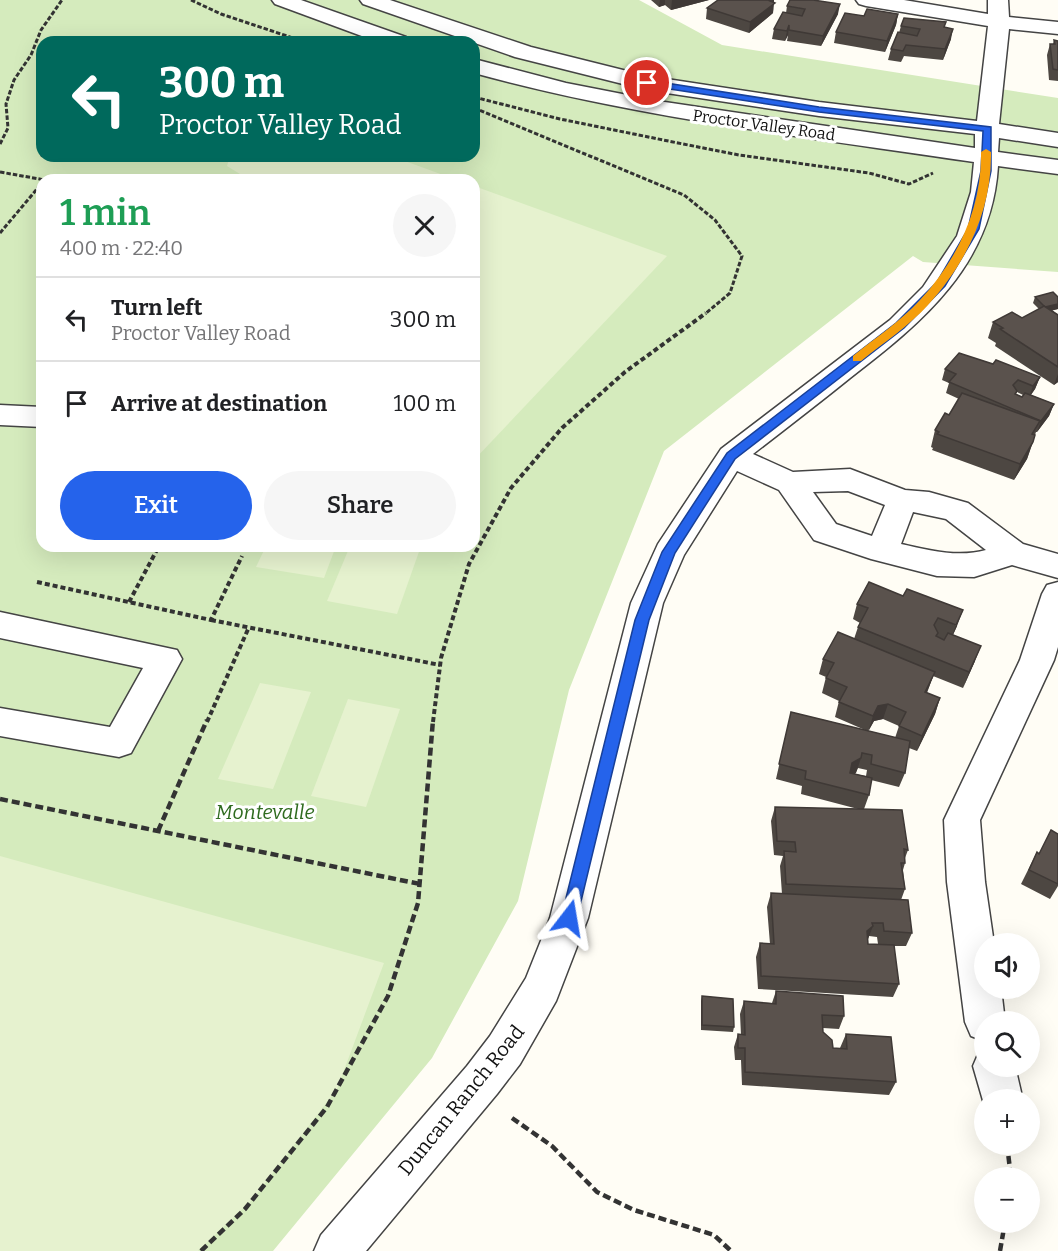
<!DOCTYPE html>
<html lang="en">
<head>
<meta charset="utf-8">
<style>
  :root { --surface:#fff; --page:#f6f6f6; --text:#202124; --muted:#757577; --line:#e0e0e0; --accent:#2563eb }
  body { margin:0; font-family:Bitter,serif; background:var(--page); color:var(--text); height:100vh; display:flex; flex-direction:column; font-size:22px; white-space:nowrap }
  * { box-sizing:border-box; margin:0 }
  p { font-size:20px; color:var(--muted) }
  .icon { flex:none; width:33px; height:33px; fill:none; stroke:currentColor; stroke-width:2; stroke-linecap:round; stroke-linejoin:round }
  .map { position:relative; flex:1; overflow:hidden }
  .side { position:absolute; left:36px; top:174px; width:444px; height:378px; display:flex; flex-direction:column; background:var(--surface); border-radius:18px; box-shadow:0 6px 24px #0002 }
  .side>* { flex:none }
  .banner { position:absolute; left:36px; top:36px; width:444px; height:126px; border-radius:18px; box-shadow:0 6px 24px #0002; background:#00695c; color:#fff; overflow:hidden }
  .fabs { position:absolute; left:974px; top:933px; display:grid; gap:12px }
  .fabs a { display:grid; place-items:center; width:66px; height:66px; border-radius:50%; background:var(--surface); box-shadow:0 6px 24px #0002; font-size:30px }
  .pin { position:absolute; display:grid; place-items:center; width:51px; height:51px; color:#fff; margin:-26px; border:3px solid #fff; border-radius:50%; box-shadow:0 2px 6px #0007 }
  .me { position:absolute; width:66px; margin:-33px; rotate:14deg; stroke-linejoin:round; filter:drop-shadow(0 0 4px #0008) }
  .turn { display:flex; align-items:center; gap:21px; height:126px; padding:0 24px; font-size:27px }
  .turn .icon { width:78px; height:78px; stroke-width:2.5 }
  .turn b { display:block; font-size:42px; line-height:51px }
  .round { display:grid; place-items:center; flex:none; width:63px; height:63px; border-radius:32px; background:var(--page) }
  .head { display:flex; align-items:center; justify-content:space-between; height:102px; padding:0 24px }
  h1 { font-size:36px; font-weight:600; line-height:45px; color:#1e9e55 }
  .button { display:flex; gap:12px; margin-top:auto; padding:12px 24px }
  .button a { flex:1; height:69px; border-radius:36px; background:var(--accent); color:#fff; font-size:24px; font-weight:600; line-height:69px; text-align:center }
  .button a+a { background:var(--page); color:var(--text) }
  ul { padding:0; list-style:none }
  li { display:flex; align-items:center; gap:18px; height:84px; padding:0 24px; border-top:2px solid var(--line) }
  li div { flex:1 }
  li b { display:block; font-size:22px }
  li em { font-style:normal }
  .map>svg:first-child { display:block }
  .green { fill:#d5ebbd; fill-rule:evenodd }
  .pitch { fill:#e6f2cf }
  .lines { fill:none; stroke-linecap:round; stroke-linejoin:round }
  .minor-casing { stroke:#444; stroke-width:3 }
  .path-far2 { stroke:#333; stroke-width:3; stroke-dasharray:4.5 2; stroke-linecap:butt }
  .path-far1 { stroke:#333; stroke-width:4; stroke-dasharray:5 3; stroke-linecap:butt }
  .path { stroke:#333; stroke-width:4.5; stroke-dasharray:8 4; stroke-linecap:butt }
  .minor { fill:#fff; fill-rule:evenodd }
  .wall { fill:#4d4742; fill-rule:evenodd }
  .shaded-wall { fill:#3f3936 }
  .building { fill:#5a524d; stroke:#3f3936; stroke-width:1.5 }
  .route { fill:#2563eb; stroke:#184099; stroke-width:1.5 }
  .slow { fill:#f59e0b }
  .labels { text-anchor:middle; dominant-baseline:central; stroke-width:6; stroke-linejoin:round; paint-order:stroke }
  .far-street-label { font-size:16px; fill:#111; stroke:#fff }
  .park-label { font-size:20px; font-style:italic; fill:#2f6b1f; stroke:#fff }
  .street-label { font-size:20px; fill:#111; stroke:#fff }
</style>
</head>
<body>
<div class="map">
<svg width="1058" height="1251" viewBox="0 0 1058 1251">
  <rect width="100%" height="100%" fill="#fffdf5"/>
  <path class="green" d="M0 0H639L722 45 1058 98V272L923 262 913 256 664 451 569 690 518 901 432 1058 273 1251H0ZM42 42H474V156H42ZM42 180H474V546H42Z"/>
  <g class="pitch">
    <path d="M230 156H391L457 180H232L240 174 227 166Z"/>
    <path d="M474 186 667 256 474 460Z"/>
    <path d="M266 546H336L324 578 256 567Z"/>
    <path d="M350 546H421L397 614 327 601Z"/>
    <path d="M260 683 311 692 273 789 218 779Z"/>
    <path d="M348 699 400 709 366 807 311 796Z"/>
    <path d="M0 856 384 963 337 1089 253 1199 198 1251H0Z"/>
  </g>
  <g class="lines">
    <g class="minor-casing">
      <g id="minor">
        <path d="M272 0H301L406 37 409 42H378L275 4Z"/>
        <path d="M360 0H390L531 47 647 76 819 102 977 121 988 26 866 6 859 4 856 0H904L988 14V0H1008L1009 17 1058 22V34L1009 29 999 124 1058 133V147L999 138 998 152 1058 160V174L998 166C992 265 923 322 850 378 818 404 785 429 753 454L793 472 850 469 905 490 929 492 968 503 1023 544 1058 554V578L1012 565 974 577 937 576 871 559 814 540 779 490 737 471 684 555 663 603 588 918 556 1001 520 1064 497 1094 366 1251H314L321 1235 467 1066 490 1036 526 978 550 918 631 603 658 544 721 449 890 320 923 287 957 236 971 192 974 162C807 137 638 118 474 73V59L566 83 658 101 975 148V134L819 116 647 90 515 57 363 4ZM848 491 885 505 872 536 836 524 813 492ZM913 512 946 519 986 550C958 558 928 550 901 544Z"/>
        <path d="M0 405 42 407V427L0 425Z"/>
        <path d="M1058 582V647L1054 660 980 820 985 882 994 944H984V988H1001L1005 1022H984V1041L971 1036 965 1022 947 882 944 820 1020 660 1042 594 1047 585Z"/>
        <path d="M0 612 177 650 182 659 131 753 119 757 0 736V708L110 727 143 668 0 638Z"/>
        <path d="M984 1050V1066H1015L1021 1092 1018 1100H984V1104L973 1066 979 1052Z"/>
      </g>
    </g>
    <g class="path-far2">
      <path d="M191 0 221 14 305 42"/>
      <path d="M474 97 560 119 678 143 739 155 869 173 909 184 933 173"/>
      <path d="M474 108 684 195 715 220 742 256 730 293 705 314"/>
      <path d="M0 144 8 128 6 104 14 80 31 55 41 30 62 0"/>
      <path d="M0 172 45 180"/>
      <path d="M0 233 42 183"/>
    </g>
    <g class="path-far1">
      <path d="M37 582 211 620 242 556"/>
      <path d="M129 602 159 546"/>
      <path d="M211 620 440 665"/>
      <path d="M207 722 249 627"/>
      <path d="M433 722 441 658 469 564 511 488 562 428 625 372 706 313"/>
    </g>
    <g class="path">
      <path d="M0 799 420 884"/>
      <path d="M158 831 207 720"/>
      <path d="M512 1118 552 1146 597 1192 634 1210 714 1235 731 1251"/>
      <path d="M1007 1144 1011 1178"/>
      <path d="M201 1251 245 1209 327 1107 388 996 418 903 433 720"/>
      <path d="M1000 1251 1005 1222"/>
    </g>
    <use href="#minor" class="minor"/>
  </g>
  <g class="wall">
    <path d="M651 0H709L671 10 665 5 659 7Z"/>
    <path d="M718 0H774L773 13 749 33 706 19 707 8Z"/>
    <path d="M787 6 838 14 821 46 787 41 788 35 785 41 772 39 774 29 786 13Z"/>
    <path d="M898 14 896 25 885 52 834 43 836 32 864 16Z"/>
    <path d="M946 22 944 27 951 39 943 60 904 56 901 62 888 60 891 49 899 33 901 26Z"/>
    <path d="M1054 40 1058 41V81L1049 80 1047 55 1050 44H1053Z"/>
    <path d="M42 148V156H57L55 159 41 157 39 152Z"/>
    <path d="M1035 297H1058V309L1052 310 1058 315V382L1054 385 995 346 996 343 988 338 993 322 1022 318 1039 309 1033 303Z"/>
    <path d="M945 369 1040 377 1035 389 1031 395 1054 404 1049 416 1037 432H1036L1027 459 1014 480 932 450 933 448 931 447 935 430 949 415 959 399 946 393 949 383 942 380ZM1017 392 1023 395 1022 397 1016 394Z"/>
    <path d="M869 582 957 626 953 635 975 661 963 688 933 676 927 693 940 698 935 714 917 751 909 748 905 773 899 787 871 780 869 795 864 809 908 850 905 858V863L903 870 905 889 901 900 912 933 906 946H894L899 984 893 997 758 989 756 957 760 943 770 944 767 907 771 893 782 894 780 866 783 856 774 855 771 821 775 807 858 809 801 794 802 786 776 779 791 712 865 730 835 717 839 701 822 693 826 677 819 674 823 659 854 639 858 627 860 623 853 619 857 604ZM883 719 899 726 895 738 868 731 874 721ZM858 768 867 770 866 776 855 774ZM869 936 877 937 878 944H868V939Z"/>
    <path d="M1058 834V886L1050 899 1021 884 1037 852 1039 853Z"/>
    <path d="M776 991 844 1016 839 1029 823 1028V1032L833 1048H840L846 1034 896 1082 889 1095 742 1085 741 1060H735L734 1047 738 1034 741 1035 740 1014 744 1001 772 1003Z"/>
    <path d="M702 996 734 1027 733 1032 701 1030V1001Z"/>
  </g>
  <g class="shaded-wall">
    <path d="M660 0H665V5L659 7Z"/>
    <path d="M672 0H709L671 10Z"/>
    <path d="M772 0H774L773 13 749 33 750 22Z"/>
    <path d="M840 4 838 14 821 46 823 36Z"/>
    <path d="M898 14 896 25 885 52 887 41Z"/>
    <path d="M789 25 788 35 785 41 787 31Z"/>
    <path d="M953 29 951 39 943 60 945 49Z"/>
    <path d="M1058 304V309L1043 313 1045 307Z"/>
    <path d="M1058 374V382L1054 385Z"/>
    <path d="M1040 377 1035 389 1029 397 1033 386Z"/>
    <path d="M1054 404 1049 416 1037 432 1041 421Z"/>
    <path d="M1033 442 1027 459 1014 480 1020 464Z"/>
    <path d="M963 610 957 626 950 641 956 625Z"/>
    <path d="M981 646 975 661 963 688 969 672Z"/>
    <path d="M935 672 929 687 919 707 925 692Z"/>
    <path d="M940 698 935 714 917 751 922 736Z"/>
    <path d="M888 704 883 719 874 721 868 732 873 716 878 706Z"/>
    <path d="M861 758 856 773 848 778 852 763Z"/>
    <path d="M873 926 868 939 867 931Z"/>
  </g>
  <g class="building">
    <path d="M718 0H772L770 1 775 3 750 22 707 8Z"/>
    <path d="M790 0H813L840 4 823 36 789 30V25L787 31 774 29 783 12 802 16 805 9 787 6Z"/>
    <path d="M867 9 898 14 887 41 836 32 845 13 864 16Z"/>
    <path d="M904 18 946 22 944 27 953 29 945 49 906 45 903 51 891 49 898 32 917 36 920 29 901 26Z"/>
    <path d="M1054 40 1058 41V70L1053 69 1050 44H1055Z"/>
    <path d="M1053 292 1058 297V304L1045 307 1035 297Z"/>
    <path d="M1044 306 1058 315V367L1000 329 1003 328 993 322 1012 312 1022 318Z"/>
    <path d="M959 353 993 364 996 360 1040 377 1033 386 1018 380 1013 385 1017 391 1015 394 1022 397 1025 393 1054 404 1041 421 949 382 956 374 945 369Z"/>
    <path d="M962 393 1040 421 1032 434 1035 435 1033 442 1020 464 937 434 939 432 935 430 945 413 949 415Z"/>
    <path d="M869 582 903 596 907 589 963 610 956 625 938 618 934 625 938 633 936 636 944 640 948 633 981 646 969 672 858 627 868 608 857 604Z"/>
    <path d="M838 632 935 672 925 692 940 698 922 736 899 726 906 712 888 704 878 706 873 716 839 702 847 687 826 678 834 663 823 659Z"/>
    <path d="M791 712 910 741 905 773 871 764 872 755 862 753 861 758 852 763 850 773 872 778 869 795 805 779 806 771 779 764Z"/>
    <path d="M775 807 902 810 908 850 904 849 905 863H901L905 889 786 884 784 851 796 852 795 842 777 841Z"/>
    <path d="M1051 830 1058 834V884L1029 870 1037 852 1039 854Z"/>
    <path d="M771 893 908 900 912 933 884 931 883 923H872L873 926 867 931 868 944 894 945 899 984 761 976 760 943 774 944Z"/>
    <path d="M776 991 843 996 844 1016 822 1015 823 1032 832 1040 833 1048 847 1049 846 1034 891 1037 896 1082 745 1072V1048H738V1034L745 1035 744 1001 776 1004Z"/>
    <path d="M702 996 733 999 734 1027 702 1025Z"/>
  </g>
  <path class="route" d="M647 80 819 107 991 127V171L979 229 945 286 904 328 735 459 675 553 649 620 577 918 574 923 569 925 563 923 561 918 635 620 662 552 727 453 896 323 937 282 968 229 981 171 983 131 819 112 644 85 642 83Z"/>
  <path class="slow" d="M986 149 991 152C992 210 967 262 928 305 909 326 883 343 861 361H853V356C875 338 901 321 920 300 958 259 982 208 981 152Z"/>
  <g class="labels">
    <g class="far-street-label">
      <text transform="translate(764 125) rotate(8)">Proctor Valley Road</text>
    </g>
    <g class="park-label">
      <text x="265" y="812">Montevalle</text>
    </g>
    <g class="street-label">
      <text transform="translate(461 1100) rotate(-51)">Duncan Ranch Road</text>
    </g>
  </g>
</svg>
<div class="fabs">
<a><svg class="icon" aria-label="sound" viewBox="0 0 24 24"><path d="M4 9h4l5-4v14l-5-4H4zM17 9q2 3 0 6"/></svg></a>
<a><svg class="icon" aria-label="search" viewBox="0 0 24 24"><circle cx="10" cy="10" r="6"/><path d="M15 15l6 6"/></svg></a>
<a>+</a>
<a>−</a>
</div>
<div class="pin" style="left:647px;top:83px;background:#d93025"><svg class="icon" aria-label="arrive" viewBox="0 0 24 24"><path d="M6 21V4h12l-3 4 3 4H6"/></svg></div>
<svg class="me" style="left:569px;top:918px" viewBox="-20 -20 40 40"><path d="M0-17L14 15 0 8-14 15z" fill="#2563eb" stroke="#fff" stroke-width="4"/></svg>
<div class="banner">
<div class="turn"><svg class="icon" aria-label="left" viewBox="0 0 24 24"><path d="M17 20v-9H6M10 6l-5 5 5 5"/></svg><div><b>300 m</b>Proctor Valley Road</div></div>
</div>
<section class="side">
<div class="head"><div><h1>1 min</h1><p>400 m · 22:40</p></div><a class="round"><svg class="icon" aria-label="close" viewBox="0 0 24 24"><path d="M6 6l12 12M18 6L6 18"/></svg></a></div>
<ul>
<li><svg class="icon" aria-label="left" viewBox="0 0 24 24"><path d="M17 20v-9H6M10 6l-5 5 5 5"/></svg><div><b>Turn left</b><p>Proctor Valley Road</p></div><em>300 m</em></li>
<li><svg class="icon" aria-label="arrive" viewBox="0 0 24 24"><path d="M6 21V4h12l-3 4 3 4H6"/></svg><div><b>Arrive at destination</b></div><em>100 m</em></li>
</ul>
<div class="button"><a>Exit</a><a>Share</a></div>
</section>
</div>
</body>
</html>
